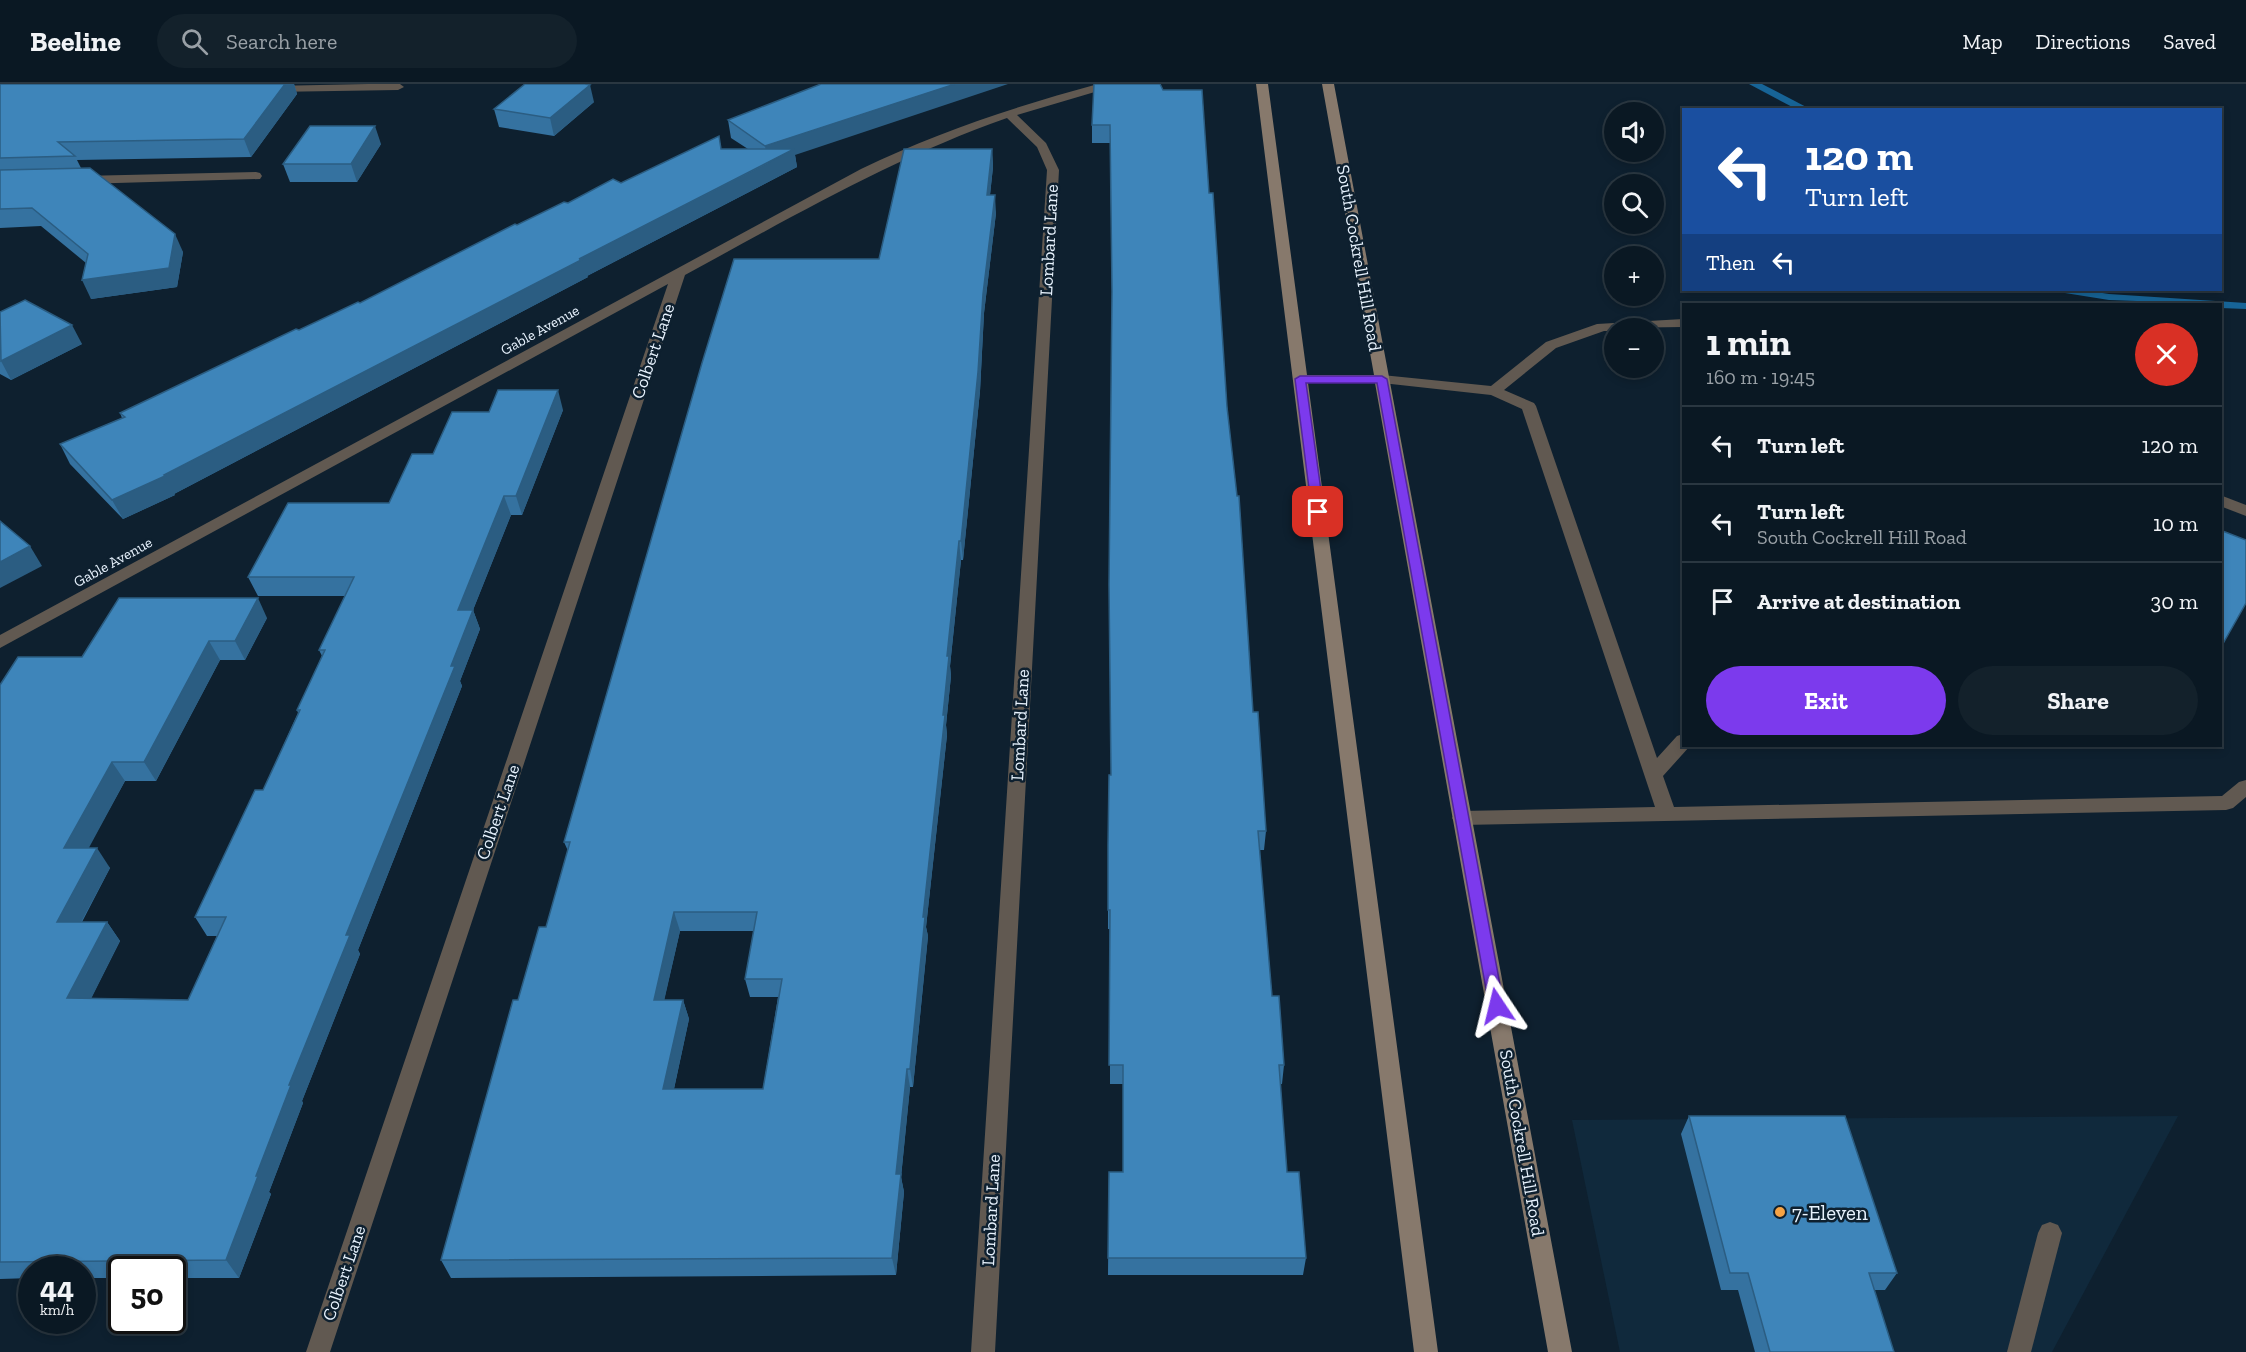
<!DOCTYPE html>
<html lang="en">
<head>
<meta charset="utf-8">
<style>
  :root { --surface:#0a1823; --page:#13212b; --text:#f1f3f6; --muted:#99a0a6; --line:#2a3741; --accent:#7c3aed }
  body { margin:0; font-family:"Zilla Slab",serif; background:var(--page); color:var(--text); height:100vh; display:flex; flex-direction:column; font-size:22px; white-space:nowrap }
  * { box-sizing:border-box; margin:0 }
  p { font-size:20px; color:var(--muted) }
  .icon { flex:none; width:33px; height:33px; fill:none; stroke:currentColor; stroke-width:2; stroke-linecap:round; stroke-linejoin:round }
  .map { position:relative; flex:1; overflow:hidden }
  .panel { position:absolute; left:1682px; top:219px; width:540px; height:444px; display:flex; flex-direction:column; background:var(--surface); border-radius:0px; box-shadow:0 3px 9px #0003,0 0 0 2px var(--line) }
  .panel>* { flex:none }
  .top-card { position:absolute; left:1682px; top:24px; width:540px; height:183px; border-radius:0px; box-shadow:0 3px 9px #0003,0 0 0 2px var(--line); background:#1a4fa0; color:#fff; overflow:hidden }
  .buttons { position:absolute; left:1604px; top:18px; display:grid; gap:12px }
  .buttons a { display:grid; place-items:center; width:60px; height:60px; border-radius:50%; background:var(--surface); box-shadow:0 3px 9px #0003,0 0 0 2px var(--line); font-size:30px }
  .speed { position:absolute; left:18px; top:1172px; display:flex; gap:12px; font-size:30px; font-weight:700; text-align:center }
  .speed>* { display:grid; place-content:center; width:78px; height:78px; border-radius:50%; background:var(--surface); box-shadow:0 3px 9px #0003,0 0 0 2px var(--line); line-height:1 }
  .speed small { font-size:15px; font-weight:400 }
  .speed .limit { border:3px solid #111; border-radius:9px; background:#fff; color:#111 }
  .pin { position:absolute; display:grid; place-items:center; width:51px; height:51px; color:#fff; margin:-26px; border-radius:12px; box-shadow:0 3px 9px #0006 }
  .me { position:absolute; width:66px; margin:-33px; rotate:350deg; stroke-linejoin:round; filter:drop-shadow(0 0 4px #0008) }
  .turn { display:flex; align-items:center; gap:21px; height:126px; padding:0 24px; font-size:27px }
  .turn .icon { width:78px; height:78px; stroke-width:2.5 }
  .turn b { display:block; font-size:42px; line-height:51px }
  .then { display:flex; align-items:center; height:57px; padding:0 24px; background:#0003; gap:12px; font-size:22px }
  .round { display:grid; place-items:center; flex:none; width:63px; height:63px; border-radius:32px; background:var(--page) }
  .head { display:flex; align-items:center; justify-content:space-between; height:102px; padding:0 24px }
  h1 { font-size:36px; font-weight:700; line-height:45px }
  .primary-button { display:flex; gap:12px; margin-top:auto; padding:12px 24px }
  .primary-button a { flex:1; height:69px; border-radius:36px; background:var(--accent); color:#fff; font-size:24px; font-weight:700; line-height:69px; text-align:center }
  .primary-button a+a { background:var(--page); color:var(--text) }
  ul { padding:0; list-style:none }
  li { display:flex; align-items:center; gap:18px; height:78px; padding:0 24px; border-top:2px solid var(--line) }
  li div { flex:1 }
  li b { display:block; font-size:22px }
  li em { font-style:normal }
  header { display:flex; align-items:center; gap:36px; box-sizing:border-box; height:84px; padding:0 30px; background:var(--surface); border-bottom:2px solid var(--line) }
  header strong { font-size:28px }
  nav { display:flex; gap:33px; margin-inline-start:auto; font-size:21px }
  .search { width:420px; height:54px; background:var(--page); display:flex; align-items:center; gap:15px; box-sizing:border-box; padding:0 21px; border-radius:33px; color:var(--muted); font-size:22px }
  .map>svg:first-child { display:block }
  .built { fill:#10293c }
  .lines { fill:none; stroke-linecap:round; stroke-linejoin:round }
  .stream { fill:#176497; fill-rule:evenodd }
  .lane { fill:#615951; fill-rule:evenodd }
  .street { fill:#615951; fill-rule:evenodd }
  .secondary { fill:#87796c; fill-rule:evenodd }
  .wall { fill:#3572a0; fill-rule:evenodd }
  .shaded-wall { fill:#2b5d82 }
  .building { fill:#3e85ba; stroke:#2b5d82; stroke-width:1.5; fill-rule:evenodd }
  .route { fill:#7c3aed; stroke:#51269a; stroke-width:1.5 }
  .poi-dot { fill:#f5a345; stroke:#0e202f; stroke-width:2 }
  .labels { text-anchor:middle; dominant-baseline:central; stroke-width:5; stroke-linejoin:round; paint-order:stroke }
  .far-street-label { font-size:15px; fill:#e7f2fd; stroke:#0e202f }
  .street-label { font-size:18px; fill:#e7f2fd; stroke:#0e202f }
  .near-poi-label { font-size:21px; fill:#e7f2fd; stroke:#0e202f; text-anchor:start }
</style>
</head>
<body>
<header>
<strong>Beeline</strong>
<div class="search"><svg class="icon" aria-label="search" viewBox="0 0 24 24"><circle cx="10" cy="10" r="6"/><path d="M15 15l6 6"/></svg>Search here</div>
<nav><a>Map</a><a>Directions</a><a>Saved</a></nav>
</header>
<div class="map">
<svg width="2246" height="1268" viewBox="0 0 2246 1268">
  <rect width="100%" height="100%" fill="#0e202f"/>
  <path class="built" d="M2178 1032 2052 1268H1620L1572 1036Z"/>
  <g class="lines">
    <g class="stream">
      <path d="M1749 0H1762L1812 26H1798Z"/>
      <path d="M2059 206H2083L2109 210 2246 219V225L2220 224V220L2109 216 2065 209Z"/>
    </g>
    <g class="lane">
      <path d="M256 88 260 89 262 92 260 95 81 100 75 96 81 92Z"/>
      <path d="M1683 235V243L1614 244V247H1604L1556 264 1504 306 1534 319 1536 322 1657 674 1677 652 1683 650V662H1690L1663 692 1674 723 2222 712 2239 698 2246 696V713L2233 724 2226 726 1462 741 1455 739 1452 734 1455 729 1462 727 1655 723 1522 325 1491 311 1382 299 1375 295 1382 291 1491 302 1546 258 1597 240Z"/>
      <path d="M2220 411 2246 421V432L2220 422Z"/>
      <path d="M2050 1138 2058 1141 2062 1149 2031 1268H2007L2038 1149 2042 1141Z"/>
    </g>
    <g class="street">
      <path d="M368 0H400L404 3 398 6 272 8 266 5 272 2Z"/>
      <path d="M1098 0H1117L1115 2 1017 31 1046 59 1059 86 995 1268H971L1047 86 1037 63 1007 34C893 74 790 134 685 191L330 1268H306L668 200 0 564V551L861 85C937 48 1017 22 1098 0Z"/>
    </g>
    <path class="secondary" d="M1256 0H1268L1307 291H1374L1322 0H1334L1572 1268H1548L1375 299H1308L1438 1268H1414Z"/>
  </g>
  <g class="wall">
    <path d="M0 0H294L297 10 251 73 77 76 81 84 183 168 177 203 91 215 86 179 41 142 0 144Z"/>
    <path d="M1094 0 1209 109 1253 628 1266 747 1264 766H1259L1272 912 1284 981 1282 1000H1280L1287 1088 1306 1174 1303 1191H1108L1109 1088H1123V1000H1110V845H1108V761L1111 691 1112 211 1110 59H1092V41Z"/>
    <path d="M594 18 554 52 499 43 494 25Z"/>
    <path d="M728 36 795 71 797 83 587 192 588 193 174 410 175 411 123 435 70 380 60 360 122 334 120 329 360 219 517 141 568 119 621 99 722 65H748L731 54Z"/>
    <path d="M381 60 357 98H290L283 80Z"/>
    <path d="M992 65 993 83 990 111 996 129 984 229 980 307 963 476H961L950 582 951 592 946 641 947 651 926 843 928 852 913 1003H910L901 1093 904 1108 896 1191 451 1194 441 1176 518 916 546 843 568 767 564 758 879 175ZM680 847H754L745 895 750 913H778L763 1005H674L689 935 683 916H664Z"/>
    <path d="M0 228 82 260 11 296 0 290Z"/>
    <path d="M563 326 522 431H511L473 526 480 545 460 597 462 602 358 866 360 870 302 1017 303 1019 269 1108 271 1110 239 1194H172V1185H122V1194H82V1185H32V1194L0 1195V601L82 573 267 534 245 576H220L156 697H125L88 764 110 784 82 838H107L120 857 91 914 188 916 217 852H207L195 833 263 706 298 629 297 626 322 572 319 566 345 512H258L248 493 389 419 433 370 489 328Z"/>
    <path d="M1689 1032 1897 1189 1885 1206H1874L1894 1268H1755L1738 1206H1721L1681 1050Z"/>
  </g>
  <g class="shaded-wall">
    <path d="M285 0H294L297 10 251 73 244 55Z"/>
    <path d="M955 0H1008L795 71 797 83 587 192 588 193 174 410 175 411 123 435 112 416 164 391 579 175 768 79 765 62Z"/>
    <path d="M590 1 594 18 554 52 550 34Z"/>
    <path d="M375 42 381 60 357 98 351 80Z"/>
    <path d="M992 65 993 83 988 129 987 111Z"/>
    <path d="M995 111 996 129 984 229 980 307 963 476 961 457 983 210Z"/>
    <path d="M175 150 183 168 177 203 91 215 82 196Z"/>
    <path d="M72 241 82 260 11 296 1 277Z"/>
    <path d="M558 306 563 326 522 431 516 412Z"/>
    <path d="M504 412 511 431 473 526 480 545 460 597 462 602 358 866 360 870 302 1017 303 1019 269 1108 271 1110 239 1194 226 1176 289 1001 346 851 451 582 458 526Z"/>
    <path d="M959 457 961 476 950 582 951 592 946 641 947 651 926 843 928 852 913 1003 910 985 923 833 943 631 947 572Z"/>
    <path d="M30 462 42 482 0 504V478Z"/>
    <path d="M258 514 267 534 245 576 235 557Z"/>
    <path d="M209 557 220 576 156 697 144 678Z"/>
    <path d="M112 678 125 697 78 784 64 764Z"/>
    <path d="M97 764 110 784 71 857 57 838Z"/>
    <path d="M674 828 680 847 660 935 654 916Z"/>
    <path d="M107 838 120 857 82 933 67 914Z"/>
    <path d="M683 916 689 935 670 1023 663 1005Z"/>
    <path d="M907 985 910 1003 901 1093 904 1108 896 1191 892 1174 896 1090Z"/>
  </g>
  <g class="building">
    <path d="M0 0H285L244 55 58 58 75 72 0 74Z"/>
    <path d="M525 0H585L590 1 550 34 494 25Z"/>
    <path d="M821 0H955L765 62 728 36Z"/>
    <path d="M1094 0H1160L1163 6H1202L1209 109H1213L1227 323 1237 412H1239L1253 628H1258L1266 747H1258L1272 912H1279L1284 981H1279L1287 1088H1299L1306 1174H1108L1109 1088H1123V981H1109L1110 826H1108V761L1109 691H1111L1109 501 1112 207 1110 41H1092Z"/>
    <path d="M310 42H375L351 80H283Z"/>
    <path d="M719 52 721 65H794L579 175H583L164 391 165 392 112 416 60 360 125 333 120 329 296 245 299 246 358 218 360 219 515 140 517 141 564 118 568 119 613 95 621 99Z"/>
    <path d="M904 65H992L987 111H995L983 210 978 288 961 457H959L947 572H949L943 631H945L923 833H925L910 985H907L896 1090H901L892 1174 441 1176 513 916H518L539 843H546L570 758H564L702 279 734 175H879ZM674 828H757L745 895H782L763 1005H663L683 916H654Z"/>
    <path d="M90 84 175 150 169 184 82 196 88 170 32 124 0 125V86Z"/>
    <path d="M25 216 72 241 1 277 0 228Z"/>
    <path d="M498 306H558L516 412H504L458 526H473L451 582H455L346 851H350L289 1001H291L256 1092H258L226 1176 0 1178V601L18 573H82L119 514H258L235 557H209L144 678H112L64 764H97L57 838H107L67 914 188 916 226 833H195L255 706H263L300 626H297L325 566H319L354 493H248L288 419H389L412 370H433L452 328H489Z"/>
    <path d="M0 437 30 462 0 478Z"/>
    <path d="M2220 446 2246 456V519L2220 565Z"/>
    <path d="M1689 1032H1845L1897 1189H1869L1894 1268H1770L1748 1189H1730Z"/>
  </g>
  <path class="route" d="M1300 292H1382L1387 295 1504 922 1502 926 1497 928 1491 926 1489 922 1377 299H1306L1324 428 1318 432 1312 428 1295 295Z"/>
  <circle class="poi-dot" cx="1780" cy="1128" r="6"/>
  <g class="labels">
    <g class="far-street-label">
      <text transform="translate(540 246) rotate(-29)">Gable Avenue</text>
      <text transform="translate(113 478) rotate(-29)">Gable Avenue</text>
    </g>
    <g class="street-label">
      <text transform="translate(1049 156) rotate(-87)">Lombard Lane</text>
      <text transform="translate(1359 174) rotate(80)">South Cockrell Hill Road</text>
      <text transform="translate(653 267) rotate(-71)">Colbert Lane</text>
      <text transform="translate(1020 641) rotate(-87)">Lombard Lane</text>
      <text transform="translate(498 728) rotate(-71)">Colbert Lane</text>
      <text transform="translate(1522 1059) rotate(80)">South Cockrell Hill Road</text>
      <text transform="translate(991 1126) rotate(-87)">Lombard Lane</text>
      <text transform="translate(344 1189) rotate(-71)">Colbert Lane</text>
    </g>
    <g class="near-poi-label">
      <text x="1792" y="1128">7-Eleven</text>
    </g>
  </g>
</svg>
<div class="buttons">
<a><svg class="icon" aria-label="sound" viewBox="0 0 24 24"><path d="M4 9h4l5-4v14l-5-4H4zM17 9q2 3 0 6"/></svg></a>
<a><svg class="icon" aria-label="search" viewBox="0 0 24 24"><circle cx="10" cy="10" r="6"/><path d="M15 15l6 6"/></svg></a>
<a>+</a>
<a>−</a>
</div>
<div class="speed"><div>44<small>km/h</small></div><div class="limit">50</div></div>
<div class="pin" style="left:1318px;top:428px;background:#d93025"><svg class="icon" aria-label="arrive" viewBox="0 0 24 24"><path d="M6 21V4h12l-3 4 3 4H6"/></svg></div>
<svg class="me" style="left:1497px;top:922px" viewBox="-20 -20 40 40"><path d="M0-17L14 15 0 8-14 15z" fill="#7c3aed" stroke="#fff" stroke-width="4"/></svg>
<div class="top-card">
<div class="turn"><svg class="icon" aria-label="left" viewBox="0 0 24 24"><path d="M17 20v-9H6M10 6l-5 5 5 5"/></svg><div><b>120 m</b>Turn left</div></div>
<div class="then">Then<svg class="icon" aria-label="left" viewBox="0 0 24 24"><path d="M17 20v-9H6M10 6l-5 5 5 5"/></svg></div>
</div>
<section class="panel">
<div class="head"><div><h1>1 min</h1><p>160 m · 19:45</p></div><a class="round" style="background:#d93025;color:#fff"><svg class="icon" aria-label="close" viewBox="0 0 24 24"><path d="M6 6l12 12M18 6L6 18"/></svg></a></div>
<ul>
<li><svg class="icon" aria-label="left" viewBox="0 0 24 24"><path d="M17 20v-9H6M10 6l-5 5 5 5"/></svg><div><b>Turn left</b></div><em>120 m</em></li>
<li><svg class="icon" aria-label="left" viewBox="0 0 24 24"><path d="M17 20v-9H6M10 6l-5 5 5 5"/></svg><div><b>Turn left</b><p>South Cockrell Hill Road</p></div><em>10 m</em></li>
<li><svg class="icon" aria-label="arrive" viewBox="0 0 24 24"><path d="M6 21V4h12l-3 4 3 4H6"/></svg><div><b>Arrive at destination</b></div><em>30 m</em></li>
</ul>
<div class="primary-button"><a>Exit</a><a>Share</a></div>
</section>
</div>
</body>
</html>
